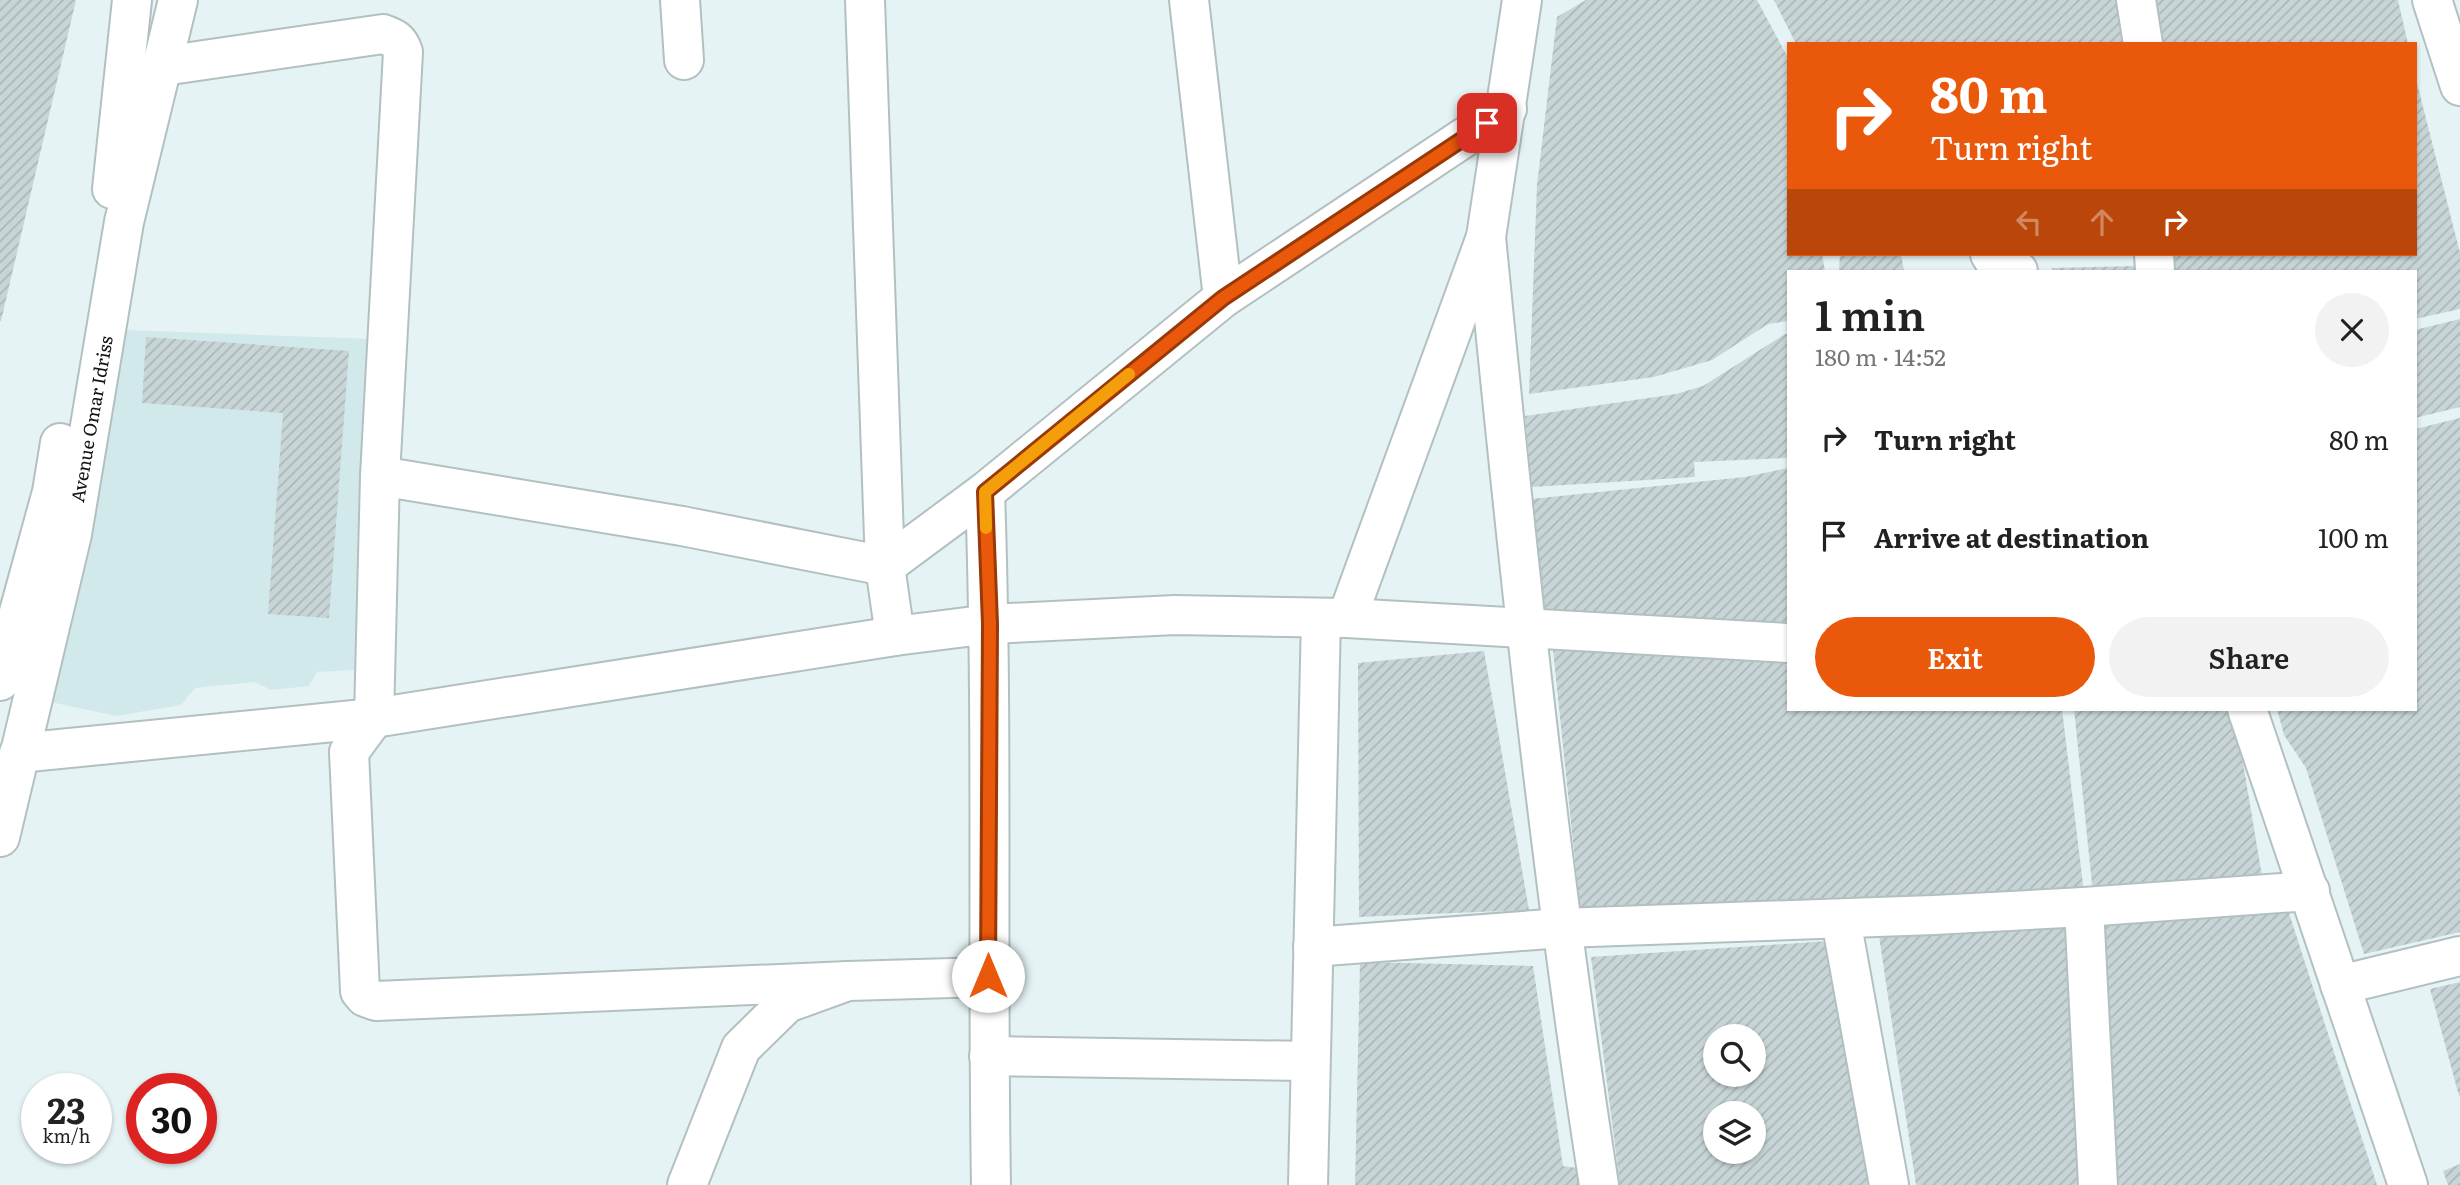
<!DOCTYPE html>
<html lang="en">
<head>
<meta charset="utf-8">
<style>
  :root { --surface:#fff; --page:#f2f2f2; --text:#222; --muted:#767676; --accent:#ea580c }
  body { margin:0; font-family:Literata,serif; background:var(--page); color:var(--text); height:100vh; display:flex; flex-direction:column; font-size:26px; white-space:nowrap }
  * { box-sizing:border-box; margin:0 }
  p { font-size:23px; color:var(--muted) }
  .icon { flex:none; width:38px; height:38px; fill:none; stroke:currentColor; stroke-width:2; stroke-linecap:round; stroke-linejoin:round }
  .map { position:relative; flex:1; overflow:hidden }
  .drawer { position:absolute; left:1787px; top:270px; width:630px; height:441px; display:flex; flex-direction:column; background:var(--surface); border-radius:0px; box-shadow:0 2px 5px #0004 }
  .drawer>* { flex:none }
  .guide { position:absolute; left:1787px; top:42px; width:630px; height:214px; border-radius:0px; box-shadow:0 2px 5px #0004; background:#ea580c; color:#fff; overflow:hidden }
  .buttons { position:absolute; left:1703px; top:1024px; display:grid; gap:14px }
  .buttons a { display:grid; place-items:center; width:63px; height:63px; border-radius:50%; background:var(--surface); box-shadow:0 2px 5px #0004; font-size:35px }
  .speed { position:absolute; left:21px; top:1073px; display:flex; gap:14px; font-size:35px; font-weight:700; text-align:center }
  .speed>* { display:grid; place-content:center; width:91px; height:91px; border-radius:50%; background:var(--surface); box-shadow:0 2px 5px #0004; line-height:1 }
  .speed small { font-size:18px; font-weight:400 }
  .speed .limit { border:10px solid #d22; background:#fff; color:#111 }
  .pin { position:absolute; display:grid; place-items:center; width:60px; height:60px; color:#fff; margin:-30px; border-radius:14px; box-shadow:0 4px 10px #0006 }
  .me { position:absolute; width:77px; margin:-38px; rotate:0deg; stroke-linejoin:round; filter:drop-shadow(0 0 5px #0008) }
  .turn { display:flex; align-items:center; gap:24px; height:147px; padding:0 28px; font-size:32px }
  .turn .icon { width:91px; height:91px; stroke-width:2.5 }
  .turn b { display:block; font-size:49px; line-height:60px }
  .lanes { display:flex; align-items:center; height:66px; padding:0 28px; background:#0003; justify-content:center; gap:35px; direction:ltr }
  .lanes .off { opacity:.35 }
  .round { display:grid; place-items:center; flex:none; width:74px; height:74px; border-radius:37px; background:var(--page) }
  .head { display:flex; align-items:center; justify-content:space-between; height:119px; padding:0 28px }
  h1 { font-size:42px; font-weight:600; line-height:52px }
  .action { display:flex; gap:14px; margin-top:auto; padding:14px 28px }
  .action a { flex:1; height:80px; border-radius:42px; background:var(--accent); color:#fff; font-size:28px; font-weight:600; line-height:80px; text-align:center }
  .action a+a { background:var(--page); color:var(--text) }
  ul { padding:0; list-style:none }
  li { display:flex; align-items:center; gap:21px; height:98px; padding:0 28px }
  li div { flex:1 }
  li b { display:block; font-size:26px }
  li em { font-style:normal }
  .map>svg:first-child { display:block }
  .built { fill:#d2e9eb }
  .building { fill:url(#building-hatch); fill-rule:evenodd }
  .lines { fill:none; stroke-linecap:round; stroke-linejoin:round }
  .minor-casing { stroke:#b3c0c2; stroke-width:42 }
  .minor { stroke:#fff; stroke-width:38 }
  .route-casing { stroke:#983908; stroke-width:18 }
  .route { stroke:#ea580c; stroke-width:12 }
  .slow { stroke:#f59e0b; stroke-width:12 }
  .labels { text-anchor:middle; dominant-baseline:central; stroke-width:5; stroke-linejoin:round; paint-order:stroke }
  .street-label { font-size:18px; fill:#101415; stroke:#fff }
</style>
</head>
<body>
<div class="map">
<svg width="2460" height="1185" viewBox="0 0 2460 1185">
  <defs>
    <pattern id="building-hatch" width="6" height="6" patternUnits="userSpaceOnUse" patternTransform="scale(1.75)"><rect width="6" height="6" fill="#c8d5d6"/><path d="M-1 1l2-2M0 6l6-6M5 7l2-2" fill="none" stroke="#abb6b7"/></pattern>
  </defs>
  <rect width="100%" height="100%" fill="#e6f3f5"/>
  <path class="built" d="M126 330 374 339 356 670 317 672 309 686 271 690 255 682 195 688 181 705 116 716 46 701Z"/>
  <g class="building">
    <path d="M0 0H76L1 321H0Z"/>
    <path d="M1586 0H1757L1788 58V254H1822L1825 271H1788V321L1768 324 1712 360 1654 377 1529 394 1537 185 1557 17Z"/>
    <path d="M1774 0H2124L2130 44H1796Z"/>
    <path d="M2150 0H2398L2408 44H2155Z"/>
    <path d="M2415 75 2460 253V309L2415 319V271H2176L2173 254H2415Z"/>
    <path d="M1840 254H1901L1904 271H1839Z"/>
    <path d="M2138 266 2139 271H2052V268Z"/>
    <path d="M2460 319V407L2415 418V330Z"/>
    <path d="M1785 334H1788V458L1694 462 1695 477 1532 487 1525 416 1676 394 1703 386Z"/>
    <path d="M146 337 349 351 329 618 268 614 283 413 142 403Z"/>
    <path d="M2460 418V932L2364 954 2306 768 2284 735 2277 709H2415V429Z"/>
    <path d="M1788 468V630L1544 613 1531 499 1745 477Z"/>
    <path d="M1553 650 1788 661V709H2062L2084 893 1580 908Z"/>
    <path d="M1484 651 1529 910 1359 917 1358 663Z"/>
    <path d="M2074 709H2234L2263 882 2093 894Z"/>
    <path d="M2288 910 2377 1185H2112L2094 924Z"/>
    <path d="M2073 926 2090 1185H1916L1879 936Z"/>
    <path d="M1830 941 1868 1185H1620L1591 957ZM1715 1036H1754V1074H1715ZM1715 1113H1754V1152H1715Z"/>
    <path d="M1360 962 1533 966 1563 1166 1577 1168 1579 1185H1355Z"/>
    <path d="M2460 982V1096H2459L2430 989Z"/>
    <path d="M2460 1164V1185H2448L2443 1171Z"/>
  </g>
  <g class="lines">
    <g class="minor-casing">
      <g id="minor">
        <path d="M680 0 684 60"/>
        <path d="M865 0 885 566 895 636"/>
        <path d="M1189 0 1223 298"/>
        <path d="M2136 0 2143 44"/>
        <path d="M2432 0 2460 86"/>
        <path d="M163 66 383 34C394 38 399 40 403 52L380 476 374 718 349 752 360 991 365 997 376 1001 848 981"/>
        <path d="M112 189 132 0"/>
        <path d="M1486 237C1517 554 1550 870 1599 1185"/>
        <path d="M1990 254 1995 262 2018 271"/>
        <path d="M2154 254 2155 271"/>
        <path d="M380 476 682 526 885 566 985 492 1223 298 1507 109"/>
        <path d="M985 492C993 723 987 954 991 1185"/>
        <path d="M1347 618 1486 237 1522 0"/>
        <path d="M0 681 52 492 60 443"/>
        <path d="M2247 709 2408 1185"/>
        <path d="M19 753 374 718 895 636 990 624 1175 615 1347 618 1788 643"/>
        <path d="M0 837 72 534 124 222 178 0"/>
        <path d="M2084 907 2098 1185"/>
        <path d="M1841 920 1889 1185"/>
        <path d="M1313 947 1561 928 1934 915 2084 907 2310 891"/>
        <path d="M2340 985 2460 956"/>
        <path d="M989 1056 1310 1061"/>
        <path d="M687 1185 741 1048 787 1003 848 981 988 977"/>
        <path d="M1308 1185 1321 618"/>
      </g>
    </g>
    <use href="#minor" class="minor"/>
  </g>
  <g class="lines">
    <g class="route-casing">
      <path id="route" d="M988 976 990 624 985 492 1223 298 1487 123"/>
    </g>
    <use href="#route" class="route"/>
    <path class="slow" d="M986 528 985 492 1129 374"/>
  </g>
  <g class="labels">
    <g class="street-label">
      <text transform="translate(91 419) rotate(-80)">Avenue Omar Idriss</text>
    </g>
  </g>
</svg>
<div class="buttons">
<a><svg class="icon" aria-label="search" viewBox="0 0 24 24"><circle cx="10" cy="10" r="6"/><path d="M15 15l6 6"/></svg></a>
<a><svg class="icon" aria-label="layers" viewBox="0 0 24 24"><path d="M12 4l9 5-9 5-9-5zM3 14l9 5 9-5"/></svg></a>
</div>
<div class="speed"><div>23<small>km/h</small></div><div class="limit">30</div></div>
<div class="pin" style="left:1487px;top:123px;background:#d93025"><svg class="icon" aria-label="arrive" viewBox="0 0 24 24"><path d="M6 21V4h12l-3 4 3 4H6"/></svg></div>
<svg class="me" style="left:988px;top:976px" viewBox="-20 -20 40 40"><circle r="19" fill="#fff"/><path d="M0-13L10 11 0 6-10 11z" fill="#ea580c"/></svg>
<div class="guide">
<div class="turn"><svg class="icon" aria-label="right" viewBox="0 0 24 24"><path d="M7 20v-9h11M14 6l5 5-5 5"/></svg><div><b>80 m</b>Turn right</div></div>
<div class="lanes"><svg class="icon off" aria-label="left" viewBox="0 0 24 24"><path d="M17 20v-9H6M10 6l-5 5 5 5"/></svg><svg class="icon off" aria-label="ahead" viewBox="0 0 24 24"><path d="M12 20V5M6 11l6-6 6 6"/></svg><svg class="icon" aria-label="right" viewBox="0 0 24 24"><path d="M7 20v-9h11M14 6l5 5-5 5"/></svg></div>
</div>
<section class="drawer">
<div class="head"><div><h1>1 min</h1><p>180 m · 14:52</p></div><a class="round"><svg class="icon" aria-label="close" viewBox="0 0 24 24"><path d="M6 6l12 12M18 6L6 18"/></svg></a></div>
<ul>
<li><svg class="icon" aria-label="right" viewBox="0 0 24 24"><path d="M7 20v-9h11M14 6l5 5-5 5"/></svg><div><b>Turn right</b></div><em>80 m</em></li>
<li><svg class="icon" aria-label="arrive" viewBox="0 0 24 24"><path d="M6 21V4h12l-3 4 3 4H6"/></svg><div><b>Arrive at destination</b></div><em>100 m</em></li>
</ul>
<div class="action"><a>Exit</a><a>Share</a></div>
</section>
</div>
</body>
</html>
